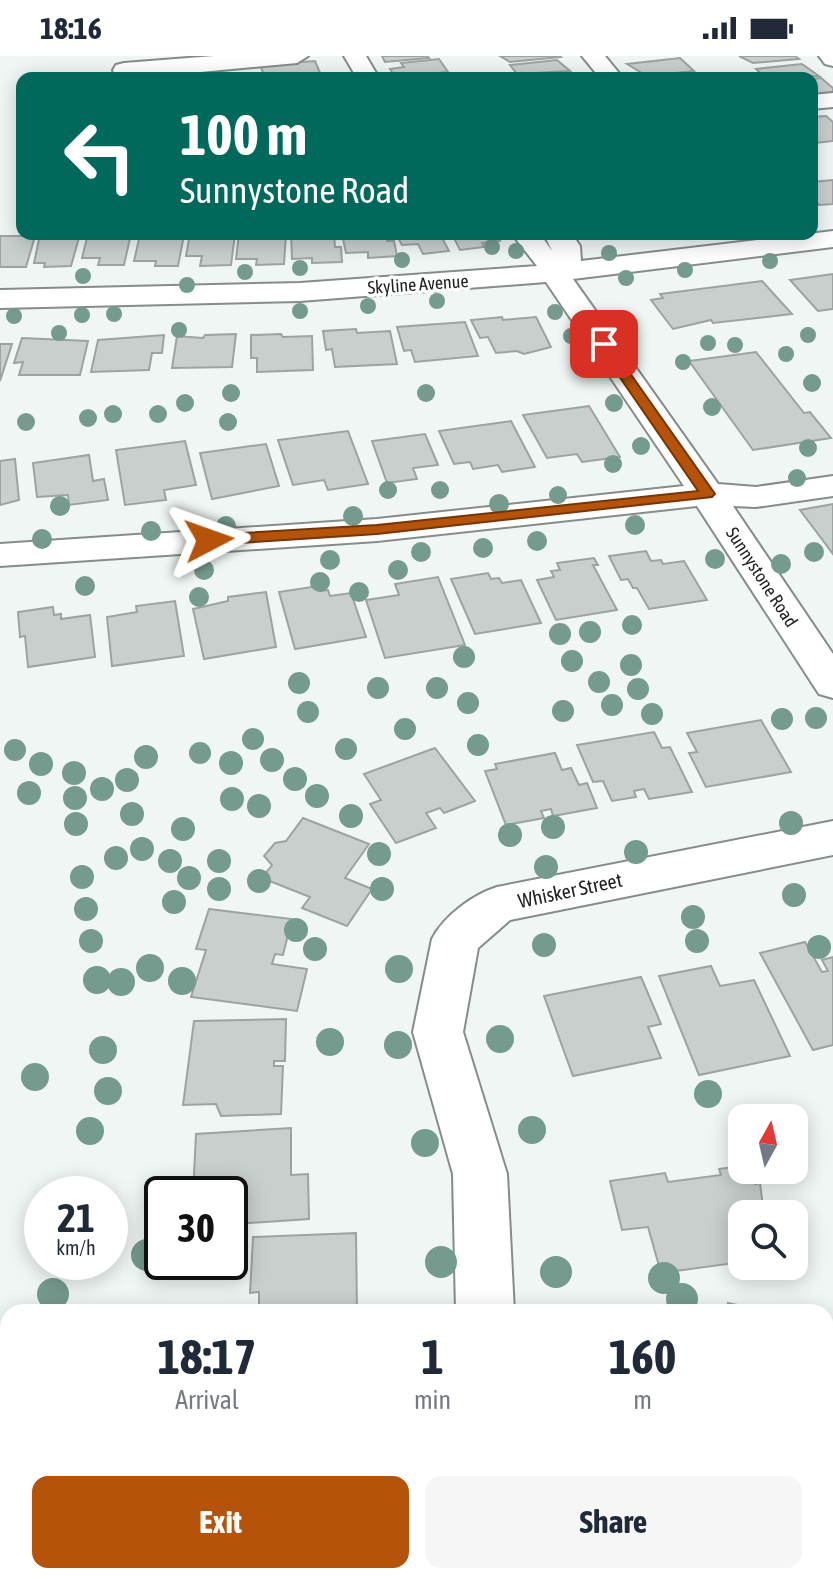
<!DOCTYPE html>
<html lang="en">
<head>
<meta charset="utf-8">
<style>
  :root { --surface:#fff; --page:#f6f6f7; --text:#1f2937; --muted:#747a83; --accent:#b45309 }
  body { margin:0; font-family:"Asap Condensed",sans-serif; background:var(--page); color:var(--text); height:100vh; display:flex; flex-direction:column; font-size:30px; white-space:nowrap }
  * { box-sizing:border-box; margin:0 }
  p { font-size:26px; color:var(--muted) }
  .icon { flex:none; width:44px; height:44px; fill:none; stroke:currentColor; stroke-width:2; stroke-linecap:round; stroke-linejoin:round }
  .map { position:relative; flex:1; overflow:hidden }
  .details { position:absolute; left:0px; top:1248px; width:834px; height:280px; display:flex; flex-direction:column; background:var(--surface); border-radius:24px 24px 0 0; box-shadow:0 4px 20px #0003 }
  .details>* { flex:none }
  .guide { position:absolute; left:16px; top:16px; width:802px; height:168px; border-radius:16px; box-shadow:0 4px 20px #0003; background:#00695c; color:#fff; overflow:hidden }
  .needle { width:52px; rotate:8deg }
  .controls { position:absolute; left:728px; top:1048px; display:grid; gap:16px }
  .controls a { display:grid; place-items:center; width:80px; height:80px; border-radius:16px; background:var(--surface); box-shadow:0 4px 20px #0003; font-size:40px }
  .speed { position:absolute; left:24px; top:1120px; display:flex; gap:16px; font-size:40px; font-weight:700; text-align:center }
  .speed>* { display:grid; place-content:center; width:104px; height:104px; border-radius:50%; background:var(--surface); box-shadow:0 4px 20px #0003; line-height:1 }
  .speed small { font-size:20px; font-weight:400 }
  .speed .limit { border:4px solid #111; border-radius:12px; background:#fff; color:#111 }
  .pin { position:absolute; display:grid; place-items:center; width:68px; height:68px; color:#fff; margin:-34px; border-radius:16px; box-shadow:0 4px 12px #0006 }
  .me { position:absolute; width:88px; margin:-44px; rotate:86deg; stroke-linejoin:round; filter:drop-shadow(0 0 6px #0008) }
  .turn { display:flex; align-items:center; gap:28px; height:168px; padding:0 32px; font-size:36px }
  .turn .icon { width:104px; height:104px; stroke-width:2.5 }
  .turn b { display:block; font-size:56px; line-height:68px }
  .eta { display:flex; justify-content:space-evenly; align-items:center; height:136px; text-align:center }
  .eta b { font-size:48px; font-weight:700; line-height:56px }
  .action { display:flex; gap:16px; margin-top:auto; padding:16px 32px }
  .action a { flex:1; height:92px; border-radius:16px; background:var(--accent); color:#fff; font-size:32px; font-weight:700; line-height:92px; text-align:center }
  .action a+a { background:var(--page); color:var(--text) }
  .status { display:flex; justify-content:space-between; align-items:center; height:56px; padding:0 40px; background:var(--surface); direction:ltr }
  .status svg { height:22px; fill:currentColor }
  .map>svg:first-child { display:block }
  .building { fill:#c9cfcc; stroke:#9da3a1; stroke-width:2 }
  .lines { fill:none; stroke-linecap:round; stroke-linejoin:round }
  .minor-casing { stroke:#868c89; stroke-width:4 }
  .minor { fill:#fff; fill-rule:evenodd }
  .tree { fill:#759a8e }
  .route { fill:#b45309; stroke:#753606; stroke-width:2 }
  .labels { text-anchor:middle; dominant-baseline:central; stroke-width:7; stroke-linejoin:round; paint-order:stroke }
  .far-street-label { font-size:18px; fill:#202221; stroke:#fff }
  .street-label { font-size:20px; fill:#202221; stroke:#fff }
</style>
</head>
<body>
<div class="status"><b>18:16</b><svg viewBox="0 0 49 12"><path d="M0 12V9h3v3zM5 12V6h3v6zM10 12V3h3v9zM15 12V0h3v12zM26 1h20v11H26zM47 4h2v5h-2z"/></svg></div>
<div class="map">
<svg width="833" height="1528" viewBox="0 0 833 1528">
  <rect width="100%" height="100%" fill="#f0f6f4"/>
  <g class="building">
    <path d="M382 0H427L429 2 385 6Z"/>
    <path d="M500 0H560L561 1 510 6Z"/>
    <path d="M739 0H795L799 3 753 7Z"/>
    <path d="M680 2 694 15 647 20 627 8Z"/>
    <path d="M439 3 448 16 395 21 390 13 404 11 401 7Z"/>
    <path d="M557 4 570 15 517 18 510 9Z"/>
    <path d="M315 5 321 19 265 22 260 9Z"/>
    <path d="M802 8 819 20 766 22 756 13Z"/>
    <path d="M219 13 222 22H149H153V19Z"/>
    <path d="M821 22 833 32V37L812 39V23Z"/>
    <path d="M826 60 833 66V85L815 87 812 83V61Z"/>
    <path d="M833 124V148L819 149 812 141V126Z"/>
    <path d="M80 178 71 210 44 211 45 207H34L40 179Z"/>
    <path d="M88 178H131L124 209H98L100 202H82Z"/>
    <path d="M190 178H235L231 209 200 210 202 200H186Z"/>
    <path d="M239 178H286L284 208 256 209 257 203H236Z"/>
    <path d="M291 178H334L335 191H341L342 206 312 207V202L292 203Z"/>
    <path d="M342 178H386L387 185H394L397 200 368 202V196L346 197Z"/>
    <path d="M396 178H440L449 195 423 198 418 188 402 189Z"/>
    <path d="M452 178H495L500 185 482 187 484 191 460 194Z"/>
    <path d="M140 179H184L178 210H155L156 205H134Z"/>
    <path d="M0 180H35L26 211H0Z"/>
    <path d="M833 218V253L818 255 790 224Z"/>
    <path d="M762 225 792 258 713 267 711 264 673 273 651 244 663 242 660 238Z"/>
    <path d="M502 261 503 264 536 261 551 291 524 298 517 295 496 297 488 281 480 282 471 264Z"/>
    <path d="M465 266 478 300 415 306 411 294 404 295 397 271Z"/>
    <path d="M356 273 357 277 390 275 397 308 335 311 332 293 326 294 323 275Z"/>
    <path d="M236 278 232 311 172 312 177 280 203 282 205 279Z"/>
    <path d="M281 278 283 281 312 280 313 314 257 316V302H251V279Z"/>
    <path d="M164 279 162 297H152L149 314 91 316 98 284Z"/>
    <path d="M22 282 88 285 80 319H19L23 306 14 307Z"/>
    <path d="M0 288H12L0 325Z"/>
    <path d="M756 296 804 357 810 356 831 382 753 394 689 305Z"/>
    <path d="M589 350 620 401 582 406 577 398 547 402 523 359Z"/>
    <path d="M511 365 535 411 502 416 498 409 473 413 470 406 454 408 439 375Z"/>
    <path d="M348 375 368 428 328 434 324 424 293 429 278 384Z"/>
    <path d="M425 378 438 409 413 412 417 423 387 427 372 385Z"/>
    <path d="M185 385 196 429 164 434 166 444 125 449 116 394Z"/>
    <path d="M266 388 279 430 212 443 200 397Z"/>
    <path d="M89 399 93 425 104 423 108 444 69 449 68 439 37 441 33 407Z"/>
    <path d="M15 403 19 444 0 449V405Z"/>
    <path d="M833 448V498L800 454Z"/>
    <path d="M646 495 651 505 661 504 663 508 684 505 707 544 649 553 637 532H633L628 523 621 524 609 500Z"/>
    <path d="M594 502 598 509H593L617 554 556 564 537 524 554 521 551 515 560 514 557 507Z"/>
    <path d="M488 517 491 523 499 522 502 527 521 524 541 567 475 578 451 523Z"/>
    <path d="M438 521 465 589 385 602 366 544 399 539 395 528Z"/>
    <path d="M318 530 320 535 328 534 330 540 351 537 366 581 295 593 279 536Z"/>
    <path d="M266 536 276 591 204 603 193 553 228 545V541Z"/>
    <path d="M175 545 184 600 112 610 107 561 137 556 136 550Z"/>
    <path d="M53 551 54 559 61 558V563L90 559 95 601 28 611 25 580 20 581 18 556Z"/>
    <path d="M761 664 791 716 706 731 689 697 697 696 687 677Z"/>
    <path d="M654 676 662 692 670 691 692 736 649 743 644 733 634 735 636 741 612 745 603 725 593 726 577 689Z"/>
    <path d="M435 692 475 745 444 757 440 752 426 757 436 772 396 787 370 748 381 744 364 718Z"/>
    <path d="M555 697 562 714 571 712 579 729 587 727 597 752 553 760 551 753 541 755 544 762 506 769 485 715 497 713 495 708Z"/>
    <path d="M303 762 369 788 345 822 372 833 347 870 302 852 310 841 262 822 272 809 264 800 275 787 286 785Z"/>
    <path d="M209 853 292 863 283 899 275 898 272 908 307 913 297 955 191 941 206 894 196 893Z"/>
    <path d="M805 886 822 916 828 915 822 904 833 901V989L813 994 760 897Z"/>
    <path d="M711 910 720 930 754 924 790 1000 699 1019 659 920Z"/>
    <path d="M641 921 661 968 648 971 661 1002 573 1020 544 940Z"/>
    <path d="M286 963 285 1005H274V1010H283L281 1058 221 1060 216 1048 183 1049 194 965Z"/>
    <path d="M291 1072V1119L308 1118 309 1163 235 1168V1161L230 1162V1138H193L196 1078Z"/>
    <path d="M739 1110 741 1115 751 1114 755 1128 760 1127 763 1151 750 1152 752 1158H742V1206L661 1217 648 1171 622 1174 610 1125 665 1117 668 1126 721 1119 719 1113Z"/>
    <path d="M356 1177 357 1256H259V1236L250 1237 253 1181Z"/>
    <path d="M728 1247 771 1256H727Z"/>
    <rect x="174" y="1520" width="123" height="8"/>
    <path d="M626 1520H762L772 1524 771 1528H624Z"/>
  </g>
  <g class="lines">
    <g class="minor-casing">
      <g id="minor">
        <path d="M214 0H308L297 7 137 22H115L113 14 116 9 124 7Z"/>
        <path d="M344 0H366L379 22H357Z"/>
        <path d="M582 0H605L623 22H600Z"/>
        <path d="M819 0H833V10L825 8Z"/>
        <path d="M833 37V51L812 53V39Z"/>
        <path d="M833 175V191L573 223 718 428 756 431 833 420V440L756 451 733 450 833 598V642L819 638 697 450 377 485 0 510V488L377 463 684 430 546 226 300 245 0 252V234L300 227 537 210 512 178H540L552 195 544 178H572L580 190 581 205Z"/>
        <path d="M833 765V799L510 864 478 892 463 976 507 1118 514 1256H456L453 1118 413 976 432 883C444 860 472 839 497 831Z"/>
        <path d="M410 1520H476L474 1528H408Z"/>
      </g>
    </g>
    <use href="#minor" class="minor"/>
  </g>
  <g class="tree">
    <circle cx="492" cy="191" r="8"/>
    <circle cx="516" cy="195" r="8"/>
    <circle cx="609" cy="197" r="8"/>
    <circle cx="402" cy="204" r="8"/>
    <circle cx="770" cy="205" r="8"/>
    <circle cx="300" cy="212" r="8"/>
    <circle cx="685" cy="214" r="8"/>
    <circle cx="245" cy="216" r="8"/>
    <circle cx="83" cy="220" r="8"/>
    <circle cx="626" cy="222" r="8"/>
    <circle cx="187" cy="229" r="8"/>
    <circle cx="437" cy="245" r="8"/>
    <circle cx="368" cy="250" r="8"/>
    <circle cx="300" cy="255" r="8"/>
    <circle cx="555" cy="256" r="8"/>
    <circle cx="114" cy="258" r="8"/>
    <circle cx="82" cy="259" r="8"/>
    <circle cx="14" cy="260" r="8"/>
    <circle cx="179" cy="274" r="8"/>
    <circle cx="59" cy="277" r="8"/>
    <circle cx="623" cy="277" r="8"/>
    <circle cx="808" cy="279" r="8"/>
    <circle cx="571" cy="280" r="8"/>
    <circle cx="708" cy="287" r="8"/>
    <circle cx="735" cy="289" r="8"/>
    <circle cx="786" cy="298" r="8"/>
    <circle cx="683" cy="306" r="8"/>
    <circle cx="812" cy="327" r="9"/>
    <circle cx="231" cy="337" r="9"/>
    <circle cx="426" cy="337" r="9"/>
    <circle cx="185" cy="347" r="9"/>
    <circle cx="614" cy="347" r="9"/>
    <circle cx="712" cy="351" r="9"/>
    <circle cx="113" cy="358" r="9"/>
    <circle cx="158" cy="358" r="9"/>
    <circle cx="88" cy="362" r="9"/>
    <circle cx="26" cy="366" r="9"/>
    <circle cx="228" cy="366" r="9"/>
    <circle cx="641" cy="390" r="9"/>
    <circle cx="808" cy="392" r="9"/>
    <circle cx="613" cy="408" r="9"/>
    <circle cx="797" cy="422" r="9"/>
    <circle cx="388" cy="434" r="9"/>
    <circle cx="440" cy="434" r="9"/>
    <circle cx="558" cy="439" r="9"/>
    <circle cx="499" cy="448" r="10"/>
    <circle cx="60" cy="450" r="10"/>
    <circle cx="353" cy="460" r="10"/>
    <circle cx="635" cy="469" r="10"/>
    <circle cx="226" cy="470" r="10"/>
    <circle cx="151" cy="475" r="10"/>
    <circle cx="42" cy="483" r="10"/>
    <circle cx="537" cy="485" r="10"/>
    <circle cx="483" cy="492" r="10"/>
    <circle cx="421" cy="496" r="10"/>
    <circle cx="814" cy="496" r="10"/>
    <circle cx="715" cy="503" r="10"/>
    <circle cx="330" cy="504" r="10"/>
    <circle cx="781" cy="508" r="10"/>
    <circle cx="204" cy="514" r="10"/>
    <circle cx="398" cy="514" r="10"/>
    <circle cx="320" cy="526" r="10"/>
    <circle cx="85" cy="530" r="10"/>
    <circle cx="359" cy="536" r="10"/>
    <circle cx="199" cy="541" r="10"/>
    <circle cx="632" cy="569" r="10"/>
    <circle cx="590" cy="576" r="11"/>
    <circle cx="560" cy="578" r="11"/>
    <circle cx="464" cy="601" r="11"/>
    <circle cx="572" cy="605" r="11"/>
    <circle cx="631" cy="609" r="11"/>
    <circle cx="599" cy="626" r="11"/>
    <circle cx="299" cy="627" r="11"/>
    <circle cx="378" cy="632" r="11"/>
    <circle cx="437" cy="632" r="11"/>
    <circle cx="638" cy="633" r="11"/>
    <circle cx="468" cy="647" r="11"/>
    <circle cx="612" cy="649" r="11"/>
    <circle cx="563" cy="655" r="11"/>
    <circle cx="308" cy="656" r="11"/>
    <circle cx="652" cy="658" r="11"/>
    <circle cx="816" cy="662" r="11"/>
    <circle cx="782" cy="663" r="11"/>
    <circle cx="405" cy="673" r="11"/>
    <circle cx="253" cy="683" r="11"/>
    <circle cx="478" cy="689" r="11"/>
    <circle cx="346" cy="693" r="11"/>
    <circle cx="15" cy="694" r="11"/>
    <circle cx="200" cy="697" r="11"/>
    <circle cx="146" cy="701" r="12"/>
    <circle cx="272" cy="704" r="12"/>
    <circle cx="231" cy="707" r="12"/>
    <circle cx="41" cy="708" r="12"/>
    <circle cx="74" cy="717" r="12"/>
    <circle cx="295" cy="723" r="12"/>
    <circle cx="127" cy="724" r="12"/>
    <circle cx="102" cy="733" r="12"/>
    <circle cx="29" cy="737" r="12"/>
    <circle cx="317" cy="740" r="12"/>
    <circle cx="75" cy="742" r="12"/>
    <circle cx="232" cy="743" r="12"/>
    <circle cx="259" cy="750" r="12"/>
    <circle cx="132" cy="758" r="12"/>
    <circle cx="351" cy="760" r="12"/>
    <circle cx="791" cy="767" r="12"/>
    <circle cx="76" cy="768" r="12"/>
    <circle cx="553" cy="771" r="12"/>
    <circle cx="183" cy="773" r="12"/>
    <circle cx="510" cy="779" r="12"/>
    <circle cx="142" cy="793" r="12"/>
    <circle cx="636" cy="796" r="12"/>
    <circle cx="379" cy="798" r="12"/>
    <circle cx="116" cy="802" r="12"/>
    <circle cx="170" cy="805" r="12"/>
    <circle cx="219" cy="805" r="12"/>
    <circle cx="546" cy="811" r="12"/>
    <circle cx="82" cy="821" r="12"/>
    <circle cx="189" cy="822" r="12"/>
    <circle cx="259" cy="825" r="12"/>
    <circle cx="219" cy="833" r="12"/>
    <circle cx="382" cy="833" r="12"/>
    <circle cx="794" cy="839" r="12"/>
    <circle cx="174" cy="846" r="12"/>
    <circle cx="86" cy="853" r="12"/>
    <circle cx="693" cy="861" r="12"/>
    <circle cx="296" cy="874" r="12"/>
    <circle cx="91" cy="885" r="12"/>
    <circle cx="697" cy="885" r="12"/>
    <circle cx="544" cy="889" r="12"/>
    <circle cx="819" cy="891" r="12"/>
    <circle cx="315" cy="893" r="12"/>
    <circle cx="150" cy="912" r="14"/>
    <circle cx="399" cy="913" r="14"/>
    <circle cx="97" cy="924" r="14"/>
    <circle cx="182" cy="925" r="14"/>
    <circle cx="121" cy="926" r="14"/>
    <circle cx="500" cy="983" r="14"/>
    <circle cx="330" cy="986" r="14"/>
    <circle cx="398" cy="989" r="14"/>
    <circle cx="103" cy="994" r="14"/>
    <circle cx="35" cy="1021" r="14"/>
    <circle cx="108" cy="1035" r="14"/>
    <circle cx="708" cy="1038" r="14"/>
    <circle cx="532" cy="1074" r="14"/>
    <circle cx="90" cy="1075" r="14"/>
    <circle cx="425" cy="1087" r="14"/>
    <circle cx="147" cy="1199" r="16"/>
    <circle cx="441" cy="1206" r="16"/>
    <circle cx="556" cy="1216" r="16"/>
    <circle cx="664" cy="1222" r="16"/>
    <circle cx="53" cy="1238" r="16"/>
    <circle cx="682" cy="1243" r="16"/>
  </g>
  <path class="route" d="M599 286H608L715 438 712 441 377 478 209 489 202 484 209 479 377 469 698 435 597 288Z"/>
  <g class="labels">
    <g class="far-street-label">
      <text transform="translate(418 228) rotate(-4)">Skyline Avenue</text>
      <text transform="translate(762 521) rotate(57)">Sunnystone Road</text>
    </g>
    <g class="street-label">
      <text transform="translate(570 834) rotate(-12)">Whisker Street</text>
    </g>
  </g>
</svg>
<div class="controls">
<a><svg class="needle" viewBox="-14 -14 28 28"><path d="M0-13l5 13h-10z" fill="#e53935"/><path d="M0 13l5-13h-10z" fill="#747a83"/></svg></a>
<a><svg class="icon" aria-label="search" viewBox="0 0 24 24"><circle cx="10" cy="10" r="6"/><path d="M15 15l6 6"/></svg></a>
</div>
<div class="speed"><div>21<small>km/h</small></div><div class="limit">30</div></div>
<div class="pin" style="left:604px;top:288px;background:#d93025"><svg class="icon" aria-label="arrive" viewBox="0 0 24 24"><path d="M6 21V4h12l-3 4 3 4H6"/></svg></div>
<svg class="me" style="left:209px;top:484px" viewBox="-20 -20 40 40"><path d="M0-17L14 15 0 8-14 15z" fill="#b45309" stroke="#fff" stroke-width="4"/></svg>
<div class="guide">
<div class="turn"><svg class="icon" aria-label="left" viewBox="0 0 24 24"><path d="M17 20v-9H6M10 6l-5 5 5 5"/></svg><div><b>100 m</b>Sunnystone Road</div></div>
</div>
<section class="details">
<div class="eta">
<div><b>18:17</b><p>Arrival</p></div>
<div><b>1</b><p>min</p></div>
<div><b>160</b><p>m</p></div>
</div>
<div class="action"><a>Exit</a><a>Share</a></div>
</section>
</div>
</body>
</html>
